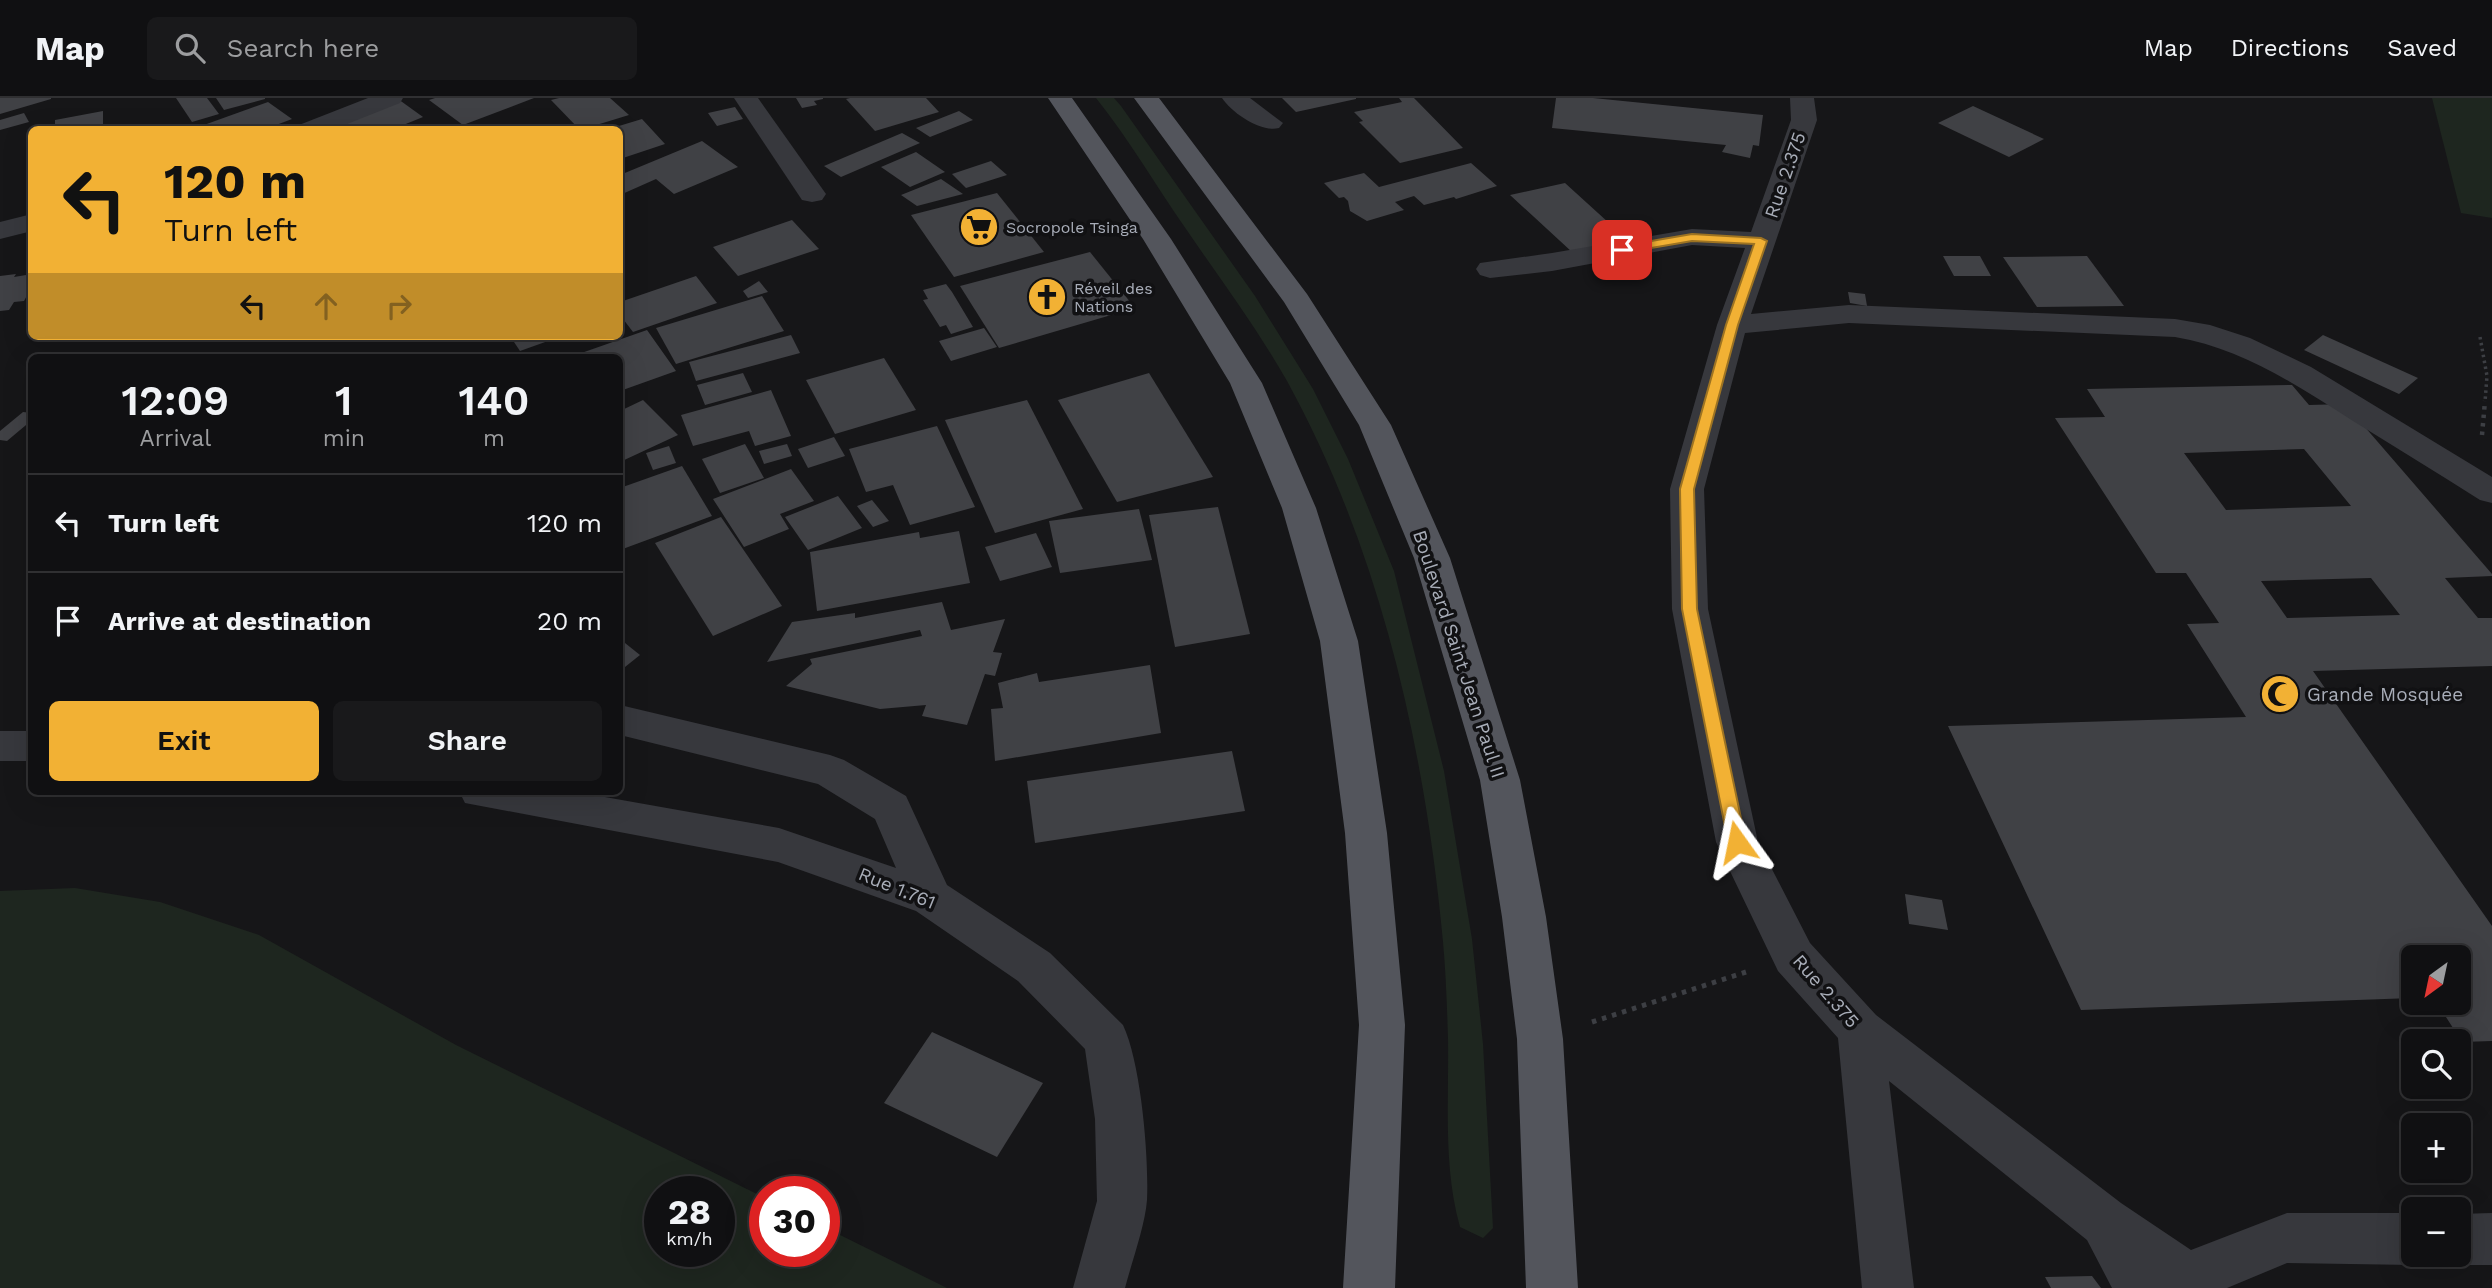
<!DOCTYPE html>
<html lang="en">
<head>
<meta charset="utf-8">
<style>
  :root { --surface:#101012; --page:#19191b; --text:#f1f3f6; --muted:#9c9d9f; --line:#303032; --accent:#f2b134 }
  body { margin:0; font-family:"Work Sans",sans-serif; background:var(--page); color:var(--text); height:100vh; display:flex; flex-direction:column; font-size:26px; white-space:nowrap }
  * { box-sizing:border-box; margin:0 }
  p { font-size:23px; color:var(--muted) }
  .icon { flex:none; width:38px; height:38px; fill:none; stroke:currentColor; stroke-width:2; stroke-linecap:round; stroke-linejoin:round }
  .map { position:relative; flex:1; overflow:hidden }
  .panel { position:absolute; left:28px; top:256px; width:595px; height:441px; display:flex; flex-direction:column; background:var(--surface); border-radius:10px; box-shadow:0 7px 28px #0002,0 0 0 2px var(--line) }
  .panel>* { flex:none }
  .guide { position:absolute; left:28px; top:28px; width:595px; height:214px; border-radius:10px; box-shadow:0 7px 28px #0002,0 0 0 2px var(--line); background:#f2b134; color:#111; overflow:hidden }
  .needle { width:46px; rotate:213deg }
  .tools { position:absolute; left:2401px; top:847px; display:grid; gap:14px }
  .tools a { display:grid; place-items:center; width:70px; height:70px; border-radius:10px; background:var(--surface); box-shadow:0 7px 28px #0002,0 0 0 2px var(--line); font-size:35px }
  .speed { position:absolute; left:644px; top:1078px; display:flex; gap:14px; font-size:35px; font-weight:700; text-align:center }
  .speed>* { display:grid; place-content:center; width:91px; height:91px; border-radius:50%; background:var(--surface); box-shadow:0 7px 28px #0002,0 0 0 2px var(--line); line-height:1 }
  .speed small { font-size:18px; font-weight:400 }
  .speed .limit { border:10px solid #d22; background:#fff; color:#111 }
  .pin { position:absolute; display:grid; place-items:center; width:60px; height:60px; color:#fff; margin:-30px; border-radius:14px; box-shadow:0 4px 10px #0006 }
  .me { position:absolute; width:77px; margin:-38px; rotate:348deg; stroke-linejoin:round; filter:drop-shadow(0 0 5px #0008) }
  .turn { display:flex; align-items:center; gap:24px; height:147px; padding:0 21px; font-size:32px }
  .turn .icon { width:91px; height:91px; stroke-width:2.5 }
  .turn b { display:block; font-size:49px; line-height:60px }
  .lanes { display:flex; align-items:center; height:66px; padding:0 21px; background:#0003; justify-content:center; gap:35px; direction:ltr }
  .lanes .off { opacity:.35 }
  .eta { display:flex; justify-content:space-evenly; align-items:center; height:119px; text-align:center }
  .eta b { font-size:42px; font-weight:600; line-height:49px }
  .primary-button { display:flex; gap:14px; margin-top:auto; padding:14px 21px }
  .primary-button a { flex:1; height:80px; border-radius:10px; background:var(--accent); color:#111; font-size:28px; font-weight:600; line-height:80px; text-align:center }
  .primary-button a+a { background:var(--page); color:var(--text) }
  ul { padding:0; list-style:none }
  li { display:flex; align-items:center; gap:21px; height:98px; padding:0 21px; border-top:2px solid var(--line) }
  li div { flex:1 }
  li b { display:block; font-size:26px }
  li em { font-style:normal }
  header { display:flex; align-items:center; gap:42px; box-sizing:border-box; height:98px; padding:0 35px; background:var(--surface); border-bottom:2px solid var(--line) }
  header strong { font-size:33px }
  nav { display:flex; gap:38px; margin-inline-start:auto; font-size:24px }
  .search { width:490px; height:63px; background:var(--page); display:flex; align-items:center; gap:18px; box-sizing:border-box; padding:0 24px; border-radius:10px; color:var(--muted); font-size:26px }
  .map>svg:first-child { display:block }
  .green { fill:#1e261f; fill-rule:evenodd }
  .building { fill:#404145; fill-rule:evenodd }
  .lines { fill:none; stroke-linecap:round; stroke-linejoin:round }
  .path-far2 { stroke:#3d3f44; stroke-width:3.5; stroke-dasharray:2.5 3.5; stroke-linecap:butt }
  .path-far1 { stroke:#3d3f44; stroke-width:4.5; stroke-dasharray:3.5 5; stroke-linecap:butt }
  .path { stroke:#3d3f44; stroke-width:5; stroke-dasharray:4.5 6; stroke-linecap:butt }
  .minor { fill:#37383d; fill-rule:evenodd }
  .major { fill:#53555c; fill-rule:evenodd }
  .route { fill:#f2b134; stroke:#9d7322; stroke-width:2 }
  .labels { text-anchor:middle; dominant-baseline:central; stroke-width:7; stroke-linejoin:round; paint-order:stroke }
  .far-poi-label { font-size:16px; fill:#a8adb8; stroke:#111113; text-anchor:start }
  .street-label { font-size:19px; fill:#a8adb8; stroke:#111113 }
  .poi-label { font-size:19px; fill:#a8adb8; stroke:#111113; text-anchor:start }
</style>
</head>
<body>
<header>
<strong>Map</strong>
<div class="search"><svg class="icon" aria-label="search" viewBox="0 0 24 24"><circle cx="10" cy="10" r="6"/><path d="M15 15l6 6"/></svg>Search here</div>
<nav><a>Map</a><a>Directions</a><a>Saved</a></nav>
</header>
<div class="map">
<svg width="2492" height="1190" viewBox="0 0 2492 1190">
  <rect width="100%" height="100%" fill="#161618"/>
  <g class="green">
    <path d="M1096 0H1114L1121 8 1255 198 1313 291 1348 361 1394 473 1444 673 1472 841 1483 946 1493 1130 1483 1140 1460 1129C1443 1068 1449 1005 1448 941 1447 909 1446 876 1443 844 1425 651 1381 454 1287 283 1257 230 1220 181 1186 131 1156 88 1129 41 1096 0Z"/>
    <path d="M2432 0H2492V120L2461 115Z"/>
    <path d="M75 790 160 804 259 837 456 947 765 1100V1153H824V1129L947 1190H0V793ZM660 1094H719V1153H660Z"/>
  </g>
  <g class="building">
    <path d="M0 0H51V1L0 16Z"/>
    <path d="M176 0H207L219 16 192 24Z"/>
    <path d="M216 0H265V1L224 12Z"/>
    <path d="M435 0H534L463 27 429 2Z"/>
    <path d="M559 0H610L629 17 580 32 551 2Z"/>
    <path d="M796 0H823V1L814 3 817 7 802 10Z"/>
    <path d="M850 0H926L939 14 875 33 846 1Z"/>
    <path d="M1282 0H1356V1L1296 14Z"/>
    <path d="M1399 0H1414L1463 50 1400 65 1359 24 1363 23 1354 14 1402 4Z"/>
    <path d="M1556 0H1593L1763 17 1759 48 1753 47 1750 60 1722 54 1726 47 1552 30Z"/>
    <path d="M398 1 423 19 391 32H328Z"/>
    <path d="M268 4 292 21 263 32H190Z"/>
    <path d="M1973 8 2044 41 2009 59 1938 25Z"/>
    <path d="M735 9 743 21 717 28 708 15Z"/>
    <path d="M103 13V32H55V22Z"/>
    <path d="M959 13 973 22 930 39 916 30Z"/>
    <path d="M24 15 29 24 0 32V22Z"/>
    <path d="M642 21 665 46 620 61V32L609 31Z"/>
    <path d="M902 35 920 45 841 79 824 68Z"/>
    <path d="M702 43 738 69 674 96 656 81 620 97V77Z"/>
    <path d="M916 54 945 74 910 89 881 69Z"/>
    <path d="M991 63 1007 77 966 90 952 76Z"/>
    <path d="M1471 65 1497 88 1456 101 1454 99 1424 107 1414 98 1395 104 1404 112 1367 123 1350 113 1348 103 1344 99 1339 100 1324 85 1364 75 1379 89Z"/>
    <path d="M941 81 963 96 917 108 901 97Z"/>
    <path d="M1565 85 1620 135 1604 138 1612 146 1572 154 1510 97Z"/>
    <path d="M997 95 1044 154 954 179 911 117Z"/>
    <path d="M792 122 819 151 738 178 713 149Z"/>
    <path d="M1090 154 1135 210 999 250 960 188Z"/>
    <path d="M1943 158H1980L1991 178H1954Z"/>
    <path d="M2087 158 2124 208 2037 209 2003 159Z"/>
    <path d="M16 176 14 179 32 176V188L24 203 14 204 9 212 0 213V178Z"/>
    <path d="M696 178 717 205 633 234 620 217V204Z"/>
    <path d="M759 183 768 194 748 200 743 193Z"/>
    <path d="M946 186 952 194 973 229 951 236 946 227 940 229 923 202 928 201 923 192Z"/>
    <path d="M1848 194 1865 196 1867 208 1850 205Z"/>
    <path d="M762 198 784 233 676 266 656 230Z"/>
    <path d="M984 230 997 249 951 263 939 243Z"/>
    <path d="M647 232 676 273 620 293V259H570Z"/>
    <path d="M791 237 800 255 696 283 689 264Z"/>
    <path d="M2323 237 2418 280 2399 296 2304 252Z"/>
    <path d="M510 238H562L520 253Z"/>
    <path d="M884 260 916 312 835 336 806 282Z"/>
    <path d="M743 275 752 294 705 307 697 287Z"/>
    <path d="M1149 275 1213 379 1117 404 1058 302Z"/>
    <path d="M2292 287 2309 307 2345 306 2492 476V478L2445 480 2478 520H2492V568L2313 573 2492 828V943L2462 944 2437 905H2459V859H2413V900L2081 912 1948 628 2246 619 2187 526 2219 525 2186 475H2156L2055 320 2105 319 2087 291ZM2304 351 2351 408 2226 412 2184 355ZM2371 480 2400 517 2287 520 2261 483Z"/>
    <path d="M771 292 791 338 755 348 749 333 693 348 681 317Z"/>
    <path d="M643 302 678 337 620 364V313Z"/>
    <path d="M1027 302 1083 411 995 435 945 322Z"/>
    <path d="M23 314 32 315V322L7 343 0 342V333Z"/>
    <path d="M937 328 975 409 910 427 893 387 866 394 849 351Z"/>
    <path d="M834 339 845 358 808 370 798 351Z"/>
    <path d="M745 346 764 380 720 395 702 361Z"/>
    <path d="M787 346 792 358 764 366 759 353Z"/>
    <path d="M669 348 676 365 653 372 646 355Z"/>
    <path d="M682 368 712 418 620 452V390Z"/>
    <path d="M791 371 814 403 780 416 789 431 744 449 713 401Z"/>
    <path d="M838 398 862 430 808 452 785 419Z"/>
    <path d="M872 402 889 423 873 429 857 408Z"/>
    <path d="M1218 409 1250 536 1175 549 1149 417Z"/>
    <path d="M1139 411 1152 462 1060 475 1049 423Z"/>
    <path d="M721 419 782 508 713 538 655 445Z"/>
    <path d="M959 433 970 485 817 513 810 454 919 434 920 440Z"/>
    <path d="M1036 435 1052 469 1000 483 985 449Z"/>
    <path d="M942 504 951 532 1005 521 993 554 1002 555 995 578 985 576 967 627 922 618 926 607 880 611 786 588 812 566 810 561 922 538 920 532 767 564 792 524 855 515V520Z"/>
    <path d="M620 541 640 557 620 573Z"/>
    <path d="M1150 567 1161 635 995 663 991 611 1003 610 998 585 1037 575 1039 584Z"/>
    <path d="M1232 653 1245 713 1035 745 1027 683Z"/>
    <path d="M1905 796 1942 802 1948 832 1909 826Z"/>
    <path d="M932 934 1043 985 997 1059 884 1005Z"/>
    <path d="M2092 1178 2101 1190H2051L2045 1179Z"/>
  </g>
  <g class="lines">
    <path class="path-far2" d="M2480 239 2487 278 2485 304"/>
    <path class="path-far1" d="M2482 337 2485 303"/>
    <path class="path" d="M1592 924 1746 874"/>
    <g class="minor">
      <path d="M368 0H403L400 5 332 32H296L299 27Z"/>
      <path d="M734 0H758L826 96 822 102 812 104 802 102Z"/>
      <path d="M1222 0H1250L1283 25 1279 30C1261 35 1232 15 1222 0Z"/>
      <path d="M1790 0H1814L1817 22 1751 216 1849 207 2175 221 2210 227 2250 240 2311 269 2492 379V405L2480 402C2438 375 2395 349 2353 323 2297 287 2241 250 2175 239L1849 225 1745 235 1704 391 1708 511 1758 744 1810 845 1876 917 2121 1105 2191 1152 2287 1115H2413V1157H2432L2431 1159 2413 1167 2287 1165 2227 1190H2112L2087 1142 1889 983 1914 1190H1862L1838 940 1778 873 1716 744 1672 511 1670 391 1717 227 1745 150 1692 147 1552 173 1490 180 1480 177 1476 171 1480 165 1552 155 1692 131 1751 134 1791 22Z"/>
      <path d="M32 116V133L0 141V124Z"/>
      <path d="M620 607 830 657 844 662 906 698 947 787 1050 855 1123 927C1141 965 1149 1059 1147 1102 1145 1128 1132 1163 1125 1190H1073L1097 1103 1095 1021 1085 951 1018 883 916 813 778 764 465 705 459 693H571L779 730 896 770 875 721 818 686 620 637Z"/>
      <rect x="0" y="633" width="32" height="30"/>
      <path d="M2492 1115V1167H2459L2441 1159 2440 1157H2459V1116Z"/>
    </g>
    <g class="major">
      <path d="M1048 0H1072L1171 141 1262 285 1316 410 1358 543 1387 735 1405 927 1395 1190H1343L1359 927 1345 735 1320 543 1282 410 1230 285 1143 141Z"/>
      <path d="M1134 0H1159L1307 196 1391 327 1450 460 1520 682 1546 819 1563 941 1578 1190H1526L1517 941 1502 819 1480 682 1414 460 1359 327 1284 204Z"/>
    </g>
  </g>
  <path class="route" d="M1692 136 1761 140 1767 143 1738 227 1694 391 1697 511 1746 744 1743 749H1731L1728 744 1682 511 1680 391 1726 227 1754 146 1692 143 1622 155 1616 152 1622 148Z"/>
  <defs>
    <g id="supermarket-disc" transform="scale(2.0125)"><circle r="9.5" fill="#f2b134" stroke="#111113"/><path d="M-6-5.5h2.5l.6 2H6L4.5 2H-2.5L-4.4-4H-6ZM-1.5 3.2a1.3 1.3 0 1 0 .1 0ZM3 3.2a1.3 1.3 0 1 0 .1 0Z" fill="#111"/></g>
    <g id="church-disc" transform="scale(2.0125)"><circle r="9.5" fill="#f2b134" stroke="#111113"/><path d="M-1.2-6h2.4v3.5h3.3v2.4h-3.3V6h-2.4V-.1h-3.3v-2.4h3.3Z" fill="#111"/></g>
    <g id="mosque-disc" transform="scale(2.0125)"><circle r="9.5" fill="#f2b134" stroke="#111113"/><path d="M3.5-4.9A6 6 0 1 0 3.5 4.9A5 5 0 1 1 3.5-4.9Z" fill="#111"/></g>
  </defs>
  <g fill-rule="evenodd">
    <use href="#supermarket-disc" x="979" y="129"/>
    <use href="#church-disc" x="1047" y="199"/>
    <use href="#mosque-disc" x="2280" y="596"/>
  </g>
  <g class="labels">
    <g class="far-poi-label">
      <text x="1006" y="129">Socropole Tsinga</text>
      <text x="1074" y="190">Réveil des<tspan x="1074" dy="18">Nations</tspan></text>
    </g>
    <g class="street-label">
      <text transform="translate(1785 77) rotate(-71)">Rue 2.375</text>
      <text transform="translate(1459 556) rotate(72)">Boulevard Saint Jean Paul II</text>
      <text transform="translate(897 790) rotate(22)">Rue 1.761</text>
      <text transform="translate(1826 893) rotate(49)">Rue 2.375</text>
    </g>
    <g class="poi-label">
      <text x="2307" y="596">Grande Mosquée</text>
    </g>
  </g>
</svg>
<div class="tools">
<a><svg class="needle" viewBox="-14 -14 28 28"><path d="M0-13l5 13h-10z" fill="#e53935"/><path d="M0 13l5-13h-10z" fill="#9c9d9f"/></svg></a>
<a><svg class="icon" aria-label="search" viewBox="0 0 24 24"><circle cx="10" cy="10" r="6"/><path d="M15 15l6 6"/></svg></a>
<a>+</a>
<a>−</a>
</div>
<div class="speed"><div>28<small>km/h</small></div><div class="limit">30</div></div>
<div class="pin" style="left:1622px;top:152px;background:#d93025"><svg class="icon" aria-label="arrive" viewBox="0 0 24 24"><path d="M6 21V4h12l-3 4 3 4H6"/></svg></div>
<svg class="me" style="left:1737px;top:744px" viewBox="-20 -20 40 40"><path d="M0-17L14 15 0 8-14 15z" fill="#f2b134" stroke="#fff" stroke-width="4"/></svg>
<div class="guide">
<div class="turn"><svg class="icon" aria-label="left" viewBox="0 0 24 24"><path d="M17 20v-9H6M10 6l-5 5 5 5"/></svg><div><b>120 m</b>Turn left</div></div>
<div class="lanes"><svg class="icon" aria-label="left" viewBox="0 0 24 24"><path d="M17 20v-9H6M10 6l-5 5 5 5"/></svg><svg class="icon off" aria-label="ahead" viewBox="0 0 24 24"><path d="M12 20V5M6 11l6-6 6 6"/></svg><svg class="icon off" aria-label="right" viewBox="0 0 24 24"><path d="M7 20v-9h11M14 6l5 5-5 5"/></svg></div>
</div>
<section class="panel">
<div class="eta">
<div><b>12:09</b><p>Arrival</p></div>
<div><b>1</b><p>min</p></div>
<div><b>140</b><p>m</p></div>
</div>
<ul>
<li><svg class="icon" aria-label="left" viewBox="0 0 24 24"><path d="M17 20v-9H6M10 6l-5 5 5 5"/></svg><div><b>Turn left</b></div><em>120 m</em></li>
<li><svg class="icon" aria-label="arrive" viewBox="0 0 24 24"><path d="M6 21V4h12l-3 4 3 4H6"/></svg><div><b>Arrive at destination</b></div><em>20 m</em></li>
</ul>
<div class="primary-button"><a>Exit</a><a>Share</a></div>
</section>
</div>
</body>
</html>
